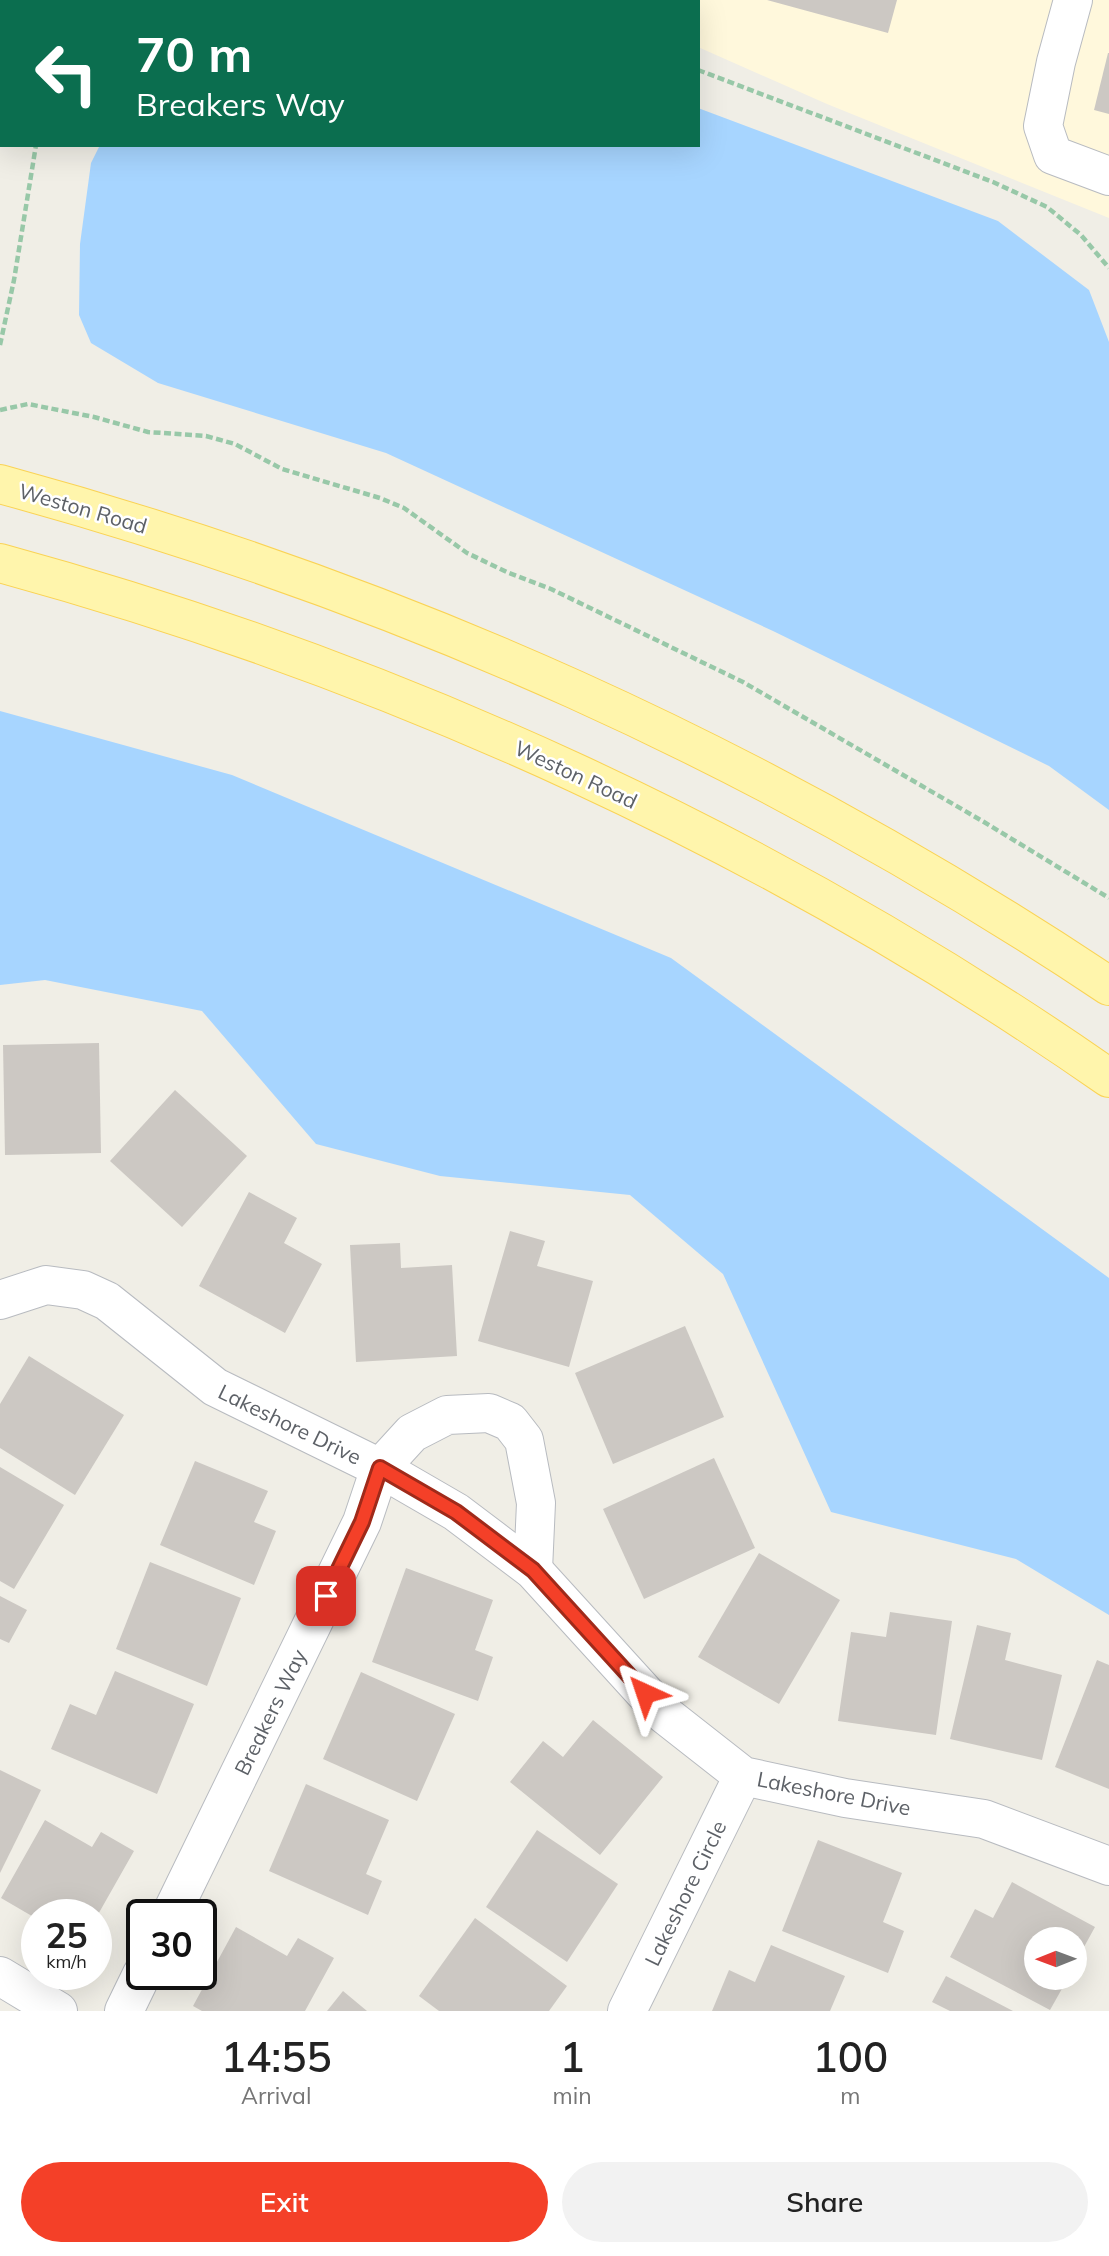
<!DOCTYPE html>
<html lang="en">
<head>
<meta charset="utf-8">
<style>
  :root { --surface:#fff; --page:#f2f2f2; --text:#222; --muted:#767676; --accent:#f44028 }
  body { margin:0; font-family:Mulish,sans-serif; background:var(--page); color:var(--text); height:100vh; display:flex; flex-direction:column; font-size:26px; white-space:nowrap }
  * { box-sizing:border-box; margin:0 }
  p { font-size:23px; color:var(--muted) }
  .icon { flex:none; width:38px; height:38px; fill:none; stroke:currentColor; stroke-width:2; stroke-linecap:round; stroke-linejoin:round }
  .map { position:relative; height:2011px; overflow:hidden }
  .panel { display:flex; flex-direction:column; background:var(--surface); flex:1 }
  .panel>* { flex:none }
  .top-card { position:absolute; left:0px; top:0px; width:700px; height:147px; box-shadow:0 7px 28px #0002; background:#0b6e4f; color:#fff; overflow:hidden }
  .needle { width:46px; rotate:269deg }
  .controls { position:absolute; left:1024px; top:1927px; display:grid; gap:14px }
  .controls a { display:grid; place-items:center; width:63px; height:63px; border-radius:50%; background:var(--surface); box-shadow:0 7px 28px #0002; font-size:35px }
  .speed { position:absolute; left:21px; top:1899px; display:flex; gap:14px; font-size:35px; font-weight:700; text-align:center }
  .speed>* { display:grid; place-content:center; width:91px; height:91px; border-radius:50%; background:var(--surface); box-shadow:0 7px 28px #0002; line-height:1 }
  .speed small { font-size:18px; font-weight:400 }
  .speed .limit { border:4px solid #111; border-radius:10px; background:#fff; color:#111 }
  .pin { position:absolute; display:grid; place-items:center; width:60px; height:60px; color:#fff; margin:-30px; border-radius:14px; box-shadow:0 4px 10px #0006 }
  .me { position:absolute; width:77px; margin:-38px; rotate:318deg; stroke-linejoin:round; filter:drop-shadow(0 0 5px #0008) }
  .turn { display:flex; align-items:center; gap:24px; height:147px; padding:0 21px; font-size:32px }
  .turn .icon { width:91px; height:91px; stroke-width:2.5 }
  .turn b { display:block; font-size:49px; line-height:60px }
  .eta { display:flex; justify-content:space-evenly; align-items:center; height:119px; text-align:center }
  .eta b { font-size:42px; font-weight:600; line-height:49px }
  .primary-button { display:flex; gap:14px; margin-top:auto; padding:14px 21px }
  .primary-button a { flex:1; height:80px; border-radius:42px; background:var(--accent); color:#fff; font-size:28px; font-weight:600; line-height:80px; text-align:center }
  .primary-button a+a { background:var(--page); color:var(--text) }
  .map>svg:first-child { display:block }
  .commercial { fill:#fff8dc }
  .water { fill:#a7d5ff }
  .building { fill:#ccc8c3 }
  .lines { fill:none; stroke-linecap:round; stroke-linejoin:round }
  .minor-casing { stroke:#b8bbc0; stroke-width:40 }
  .major-casing { stroke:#fad355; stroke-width:40 }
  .path { stroke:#98c8a8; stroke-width:4.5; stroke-dasharray:7 3.5; stroke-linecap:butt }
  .minor { stroke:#fff; stroke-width:38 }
  .major { stroke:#fff5ac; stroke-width:38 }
  .route-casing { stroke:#9f2a1a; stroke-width:18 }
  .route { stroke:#f44028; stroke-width:12 }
  .labels { text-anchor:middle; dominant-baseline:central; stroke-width:5; stroke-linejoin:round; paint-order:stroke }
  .street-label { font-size:21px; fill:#5d6167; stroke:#fff }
</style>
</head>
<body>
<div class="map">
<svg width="1109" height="2011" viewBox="0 0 1109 2011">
  <rect width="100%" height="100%" fill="#f0eee6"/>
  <path class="commercial" d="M358 0H1109V218L827 104 698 47V2Z"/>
  <g class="water">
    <path d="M698 108 998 221 1089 290 1109 342V810L1049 766 773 631 386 453 158 383 91 343 79 315 80 244 91 163 100 145H698Z"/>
    <path d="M0 711 232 775 671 958 1109 1278V1615L1016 1559 831 1512 723 1274 630 1195 440 1176 316 1144 202 1011 45 980 0 985Z"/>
  </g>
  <g class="building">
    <path d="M767 0H897L888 33Z"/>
    <path d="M1108 53H1109V114L1094 110Z"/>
    <path d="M99 1043 101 1153 5 1155 3 1045Z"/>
    <path d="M175 1090 247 1156 182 1227 110 1161Z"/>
    <path d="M249 1192 297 1218 284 1243 322 1264 285 1333 199 1286Z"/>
    <path d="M510 1231 545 1241 537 1266 593 1281 569 1367 478 1341Z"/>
    <path d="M400 1243 401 1268 452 1265 457 1356 356 1362 350 1245Z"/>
    <path d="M685 1326 724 1417 613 1464 575 1373Z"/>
    <path d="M29 1356 124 1415 75 1495 0 1448V1404Z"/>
    <path d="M714 1458 755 1548 644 1599 603 1509Z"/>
    <path d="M195 1461 268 1491 254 1522 276 1531 254 1585 160 1545Z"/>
    <path d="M0 1467 64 1505 14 1589 0 1581Z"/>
    <path d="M759 1553 840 1600 779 1704 698 1657Z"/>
    <path d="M150 1562 241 1598 207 1686 116 1649Z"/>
    <path d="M406 1568 493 1600 475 1650 493 1657 478 1701 372 1662Z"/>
    <path d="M0 1596 27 1610 9 1643 0 1639Z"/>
    <path d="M890 1612 952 1621 936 1735 838 1721 851 1632 886 1637Z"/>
    <path d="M977 1625 1011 1633 1005 1660 1062 1675 1042 1760 950 1739Z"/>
    <path d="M1097 1660 1109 1665V1789L1055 1767Z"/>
    <path d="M115 1671 194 1704 157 1794 51 1749 70 1704 96 1715Z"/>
    <path d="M361 1672 455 1714 417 1801 323 1759Z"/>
    <path d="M593 1720 663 1777 600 1855 510 1782 543 1741 563 1757Z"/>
    <path d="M0 1770 41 1790 0 1873Z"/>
    <path d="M306 1784 389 1820 366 1874 382 1881 368 1915 269 1871Z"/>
    <path d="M45 1820 92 1847 101 1832 134 1851 96 1918V1914H37V1919L1 1898Z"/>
    <path d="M537 1830 618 1884 567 1962 486 1907Z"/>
    <path d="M818 1840 902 1873 883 1922 904 1931 888 1973 782 1931Z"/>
    <path d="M1012 1882 1095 1927 1074 1965V1939H1036V1978H1068L1050 2010 950 1957 975 1909 993 1918Z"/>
    <path d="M475 1918 567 1986 549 2011H439L419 1996Z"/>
    <path d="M236 1927 287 1956 298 1938 334 1958 305 2011H202L193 2006Z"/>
    <path d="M771 1945 845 1976 830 2011H712L729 1970 755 1982Z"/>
    <path d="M946 1976 1013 2011H950L932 2002Z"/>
    <path d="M343 1991 367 2011H327Z"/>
  </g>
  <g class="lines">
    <g class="minor-casing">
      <g id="minor">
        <path d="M392 0 394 2"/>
        <path d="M1073 0 1056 62 1043 126 1053 155 1109 176"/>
        <path d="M441 2 444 0"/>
        <path d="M0 31 2 13"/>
        <path d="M0 1300 46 1285 83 1290 107 1301 215 1387 380 1468 456 1512 533 1570 664 1714 743 1776 845 1798 984 1819 1109 1866"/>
        <path d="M171 1914 362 1522 380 1468 412 1433 447 1415 489 1413 510 1422 524 1440 536 1503 533 1570"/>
        <path d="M0 1976 58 2011"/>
        <path d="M124 2011 142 1974"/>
        <path d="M627 2011 743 1776"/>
      </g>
    </g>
    <g class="major-casing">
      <g id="major">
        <path d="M0 484C400 593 764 756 1109 986"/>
        <path d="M0 563C395 671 773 844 1109 1078"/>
      </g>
    </g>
    <g class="path">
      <path d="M42 0 43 2"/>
      <path d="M335 0 336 2"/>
      <path d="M698 70 993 182 1047 207 1081 235 1109 268"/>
      <path d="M0 345 14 280 36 145"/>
      <path d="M0 410 28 404 94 417 148 432 206 436 235 444 282 469 380 498 404 508 467 553 509 573 551 589 743 682 984 822 1109 898"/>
    </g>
    <use href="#minor" class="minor"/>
    <use href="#major" class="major"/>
  </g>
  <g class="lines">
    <g class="route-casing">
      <path id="route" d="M326 1596 362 1522 380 1468 456 1512 533 1570 645 1693"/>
    </g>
    <use href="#route" class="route"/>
  </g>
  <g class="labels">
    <g class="street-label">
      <text transform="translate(83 508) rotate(16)">Weston Road</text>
      <text transform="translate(576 774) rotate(25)">Weston Road</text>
      <text transform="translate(290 1424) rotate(26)">Lakeshore Drive</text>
      <text transform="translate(270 1712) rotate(-64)">Breakers Way</text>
      <text transform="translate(834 1793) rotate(11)">Lakeshore Drive</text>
      <text transform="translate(685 1893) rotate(-64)">Lakeshore Circle</text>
    </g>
  </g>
</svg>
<div class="controls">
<a><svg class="needle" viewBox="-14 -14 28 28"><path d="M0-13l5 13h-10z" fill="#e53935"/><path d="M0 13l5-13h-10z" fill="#767676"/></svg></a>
</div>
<div class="speed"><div>25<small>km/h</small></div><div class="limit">30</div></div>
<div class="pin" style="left:326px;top:1596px;background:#d93025"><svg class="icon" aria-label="arrive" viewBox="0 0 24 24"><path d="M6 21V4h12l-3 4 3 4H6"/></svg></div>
<svg class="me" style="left:645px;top:1693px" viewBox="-20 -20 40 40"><path d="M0-17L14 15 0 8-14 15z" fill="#f44028" stroke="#fff" stroke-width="4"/></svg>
<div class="top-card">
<div class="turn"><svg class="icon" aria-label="left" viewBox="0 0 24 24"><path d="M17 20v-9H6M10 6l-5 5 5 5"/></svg><div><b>70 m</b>Breakers Way</div></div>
</div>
</div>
<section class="panel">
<div class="eta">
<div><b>14:55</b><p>Arrival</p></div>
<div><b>1</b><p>min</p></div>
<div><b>100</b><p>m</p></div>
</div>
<div class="primary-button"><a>Exit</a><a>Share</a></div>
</section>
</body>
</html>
